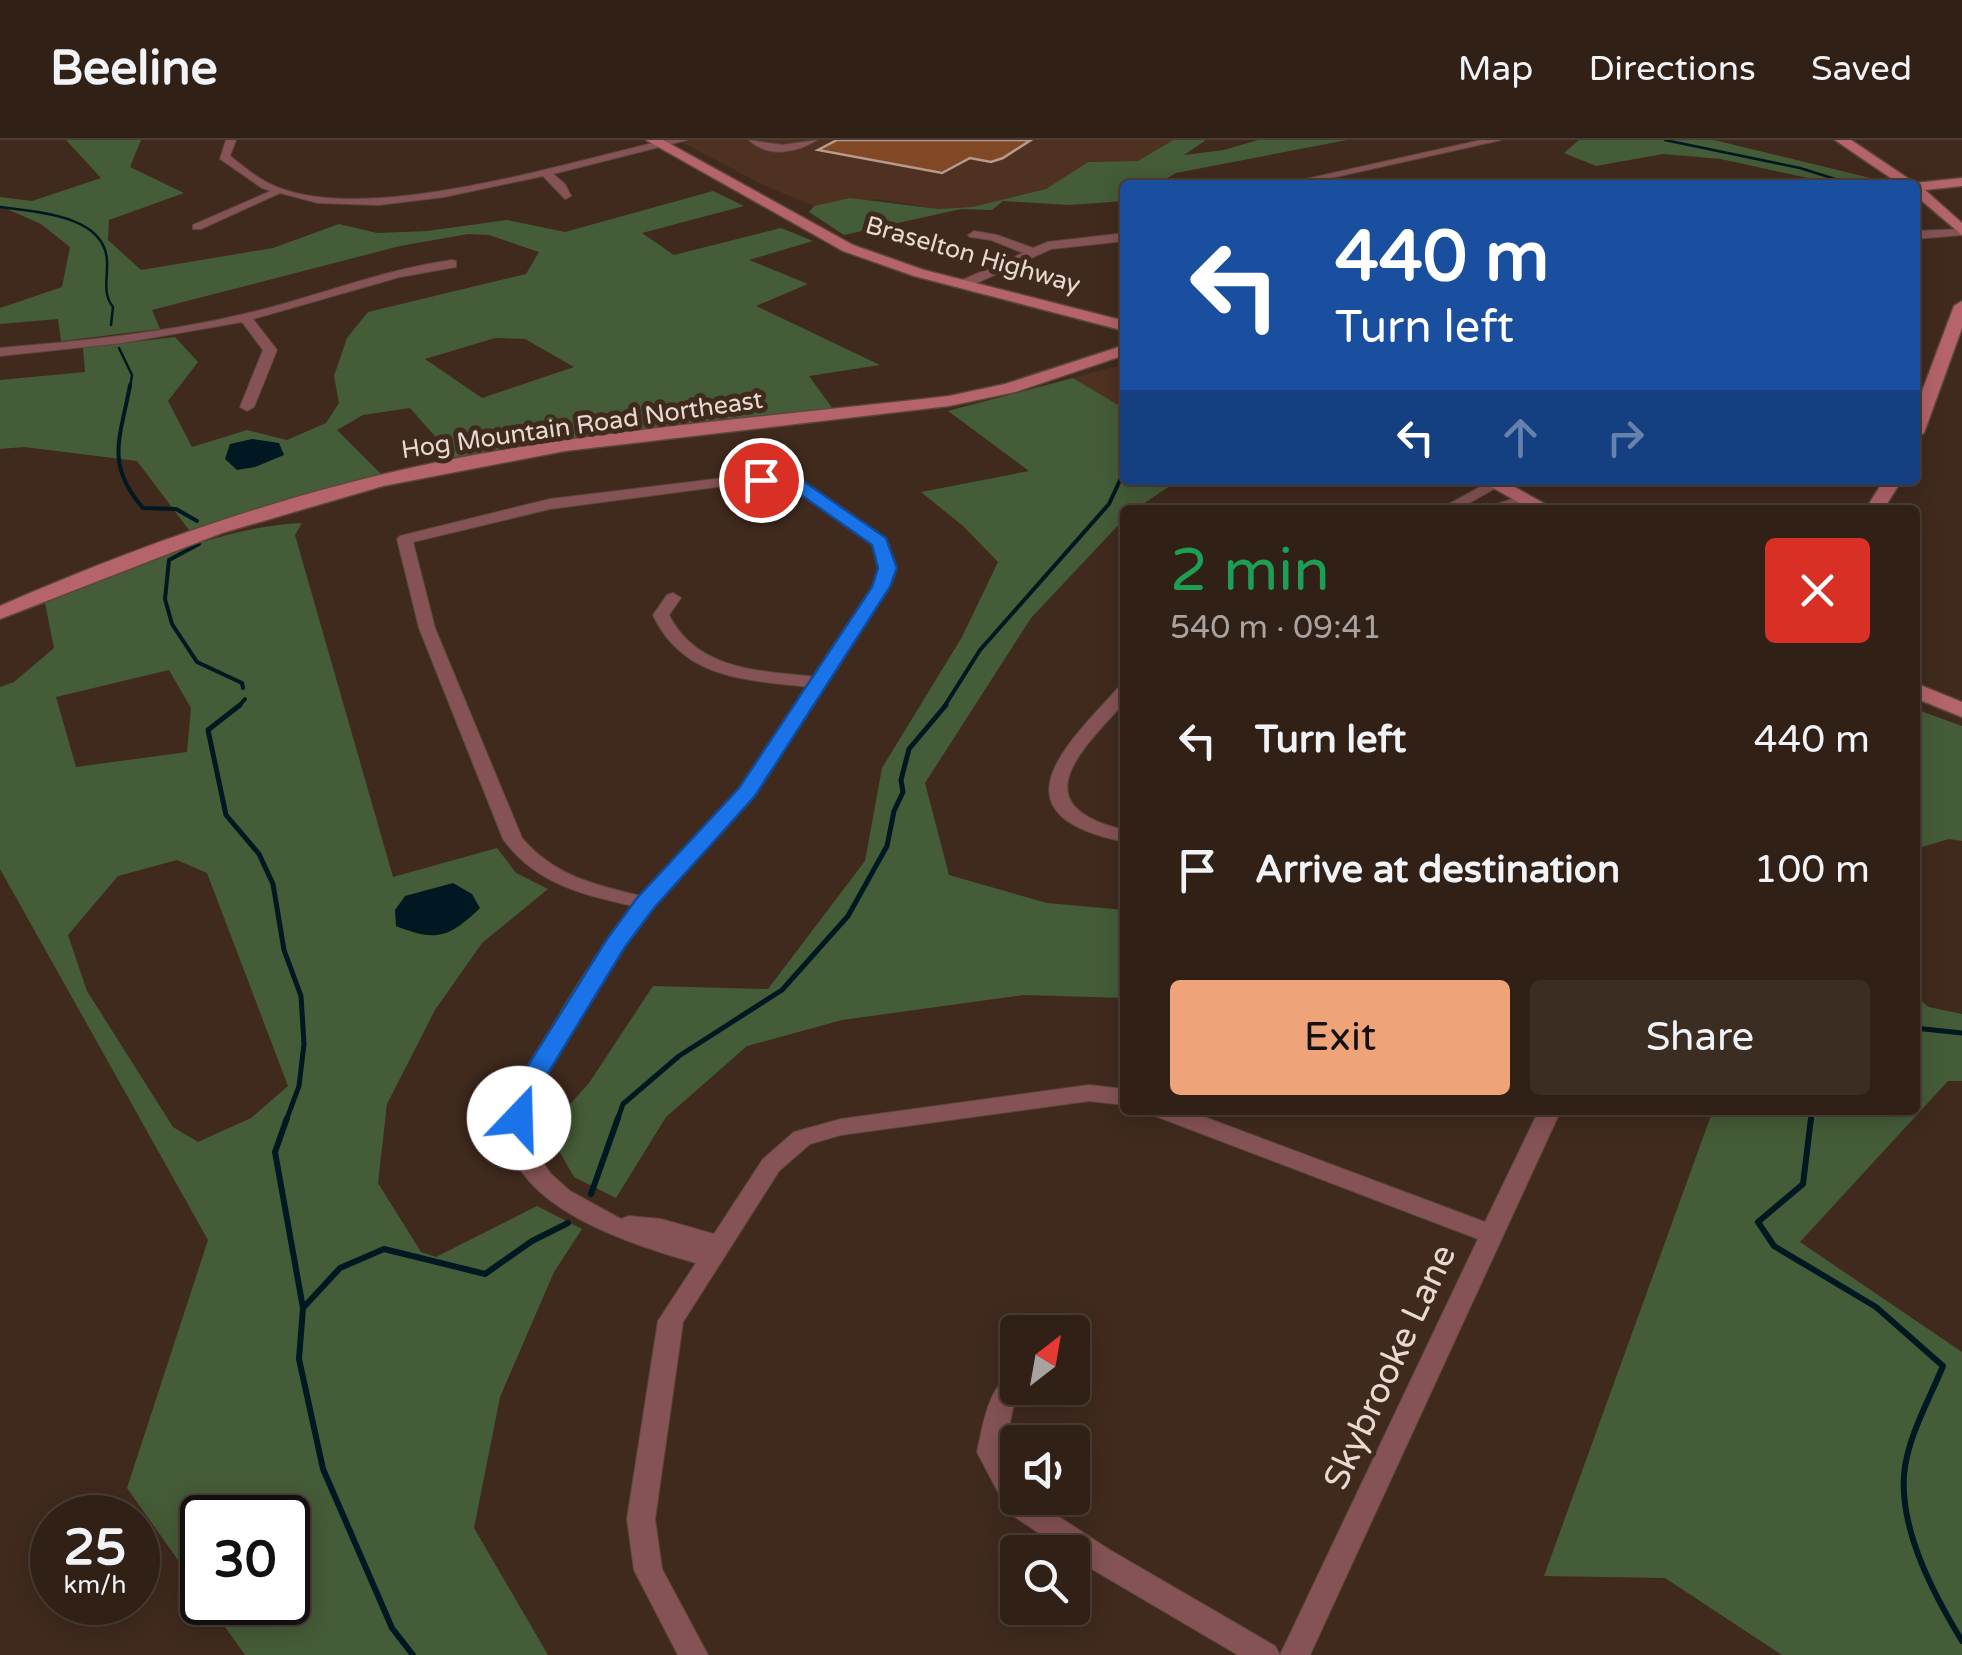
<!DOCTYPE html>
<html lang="en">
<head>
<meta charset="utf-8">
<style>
  :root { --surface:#302016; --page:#3c2d23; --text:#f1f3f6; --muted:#a8a3a1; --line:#4b3e35; --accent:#efa378 }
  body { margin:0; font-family:"Varela Round",sans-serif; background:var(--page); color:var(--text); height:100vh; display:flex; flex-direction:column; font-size:38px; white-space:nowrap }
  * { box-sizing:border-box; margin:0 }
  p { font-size:32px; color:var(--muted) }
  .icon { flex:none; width:55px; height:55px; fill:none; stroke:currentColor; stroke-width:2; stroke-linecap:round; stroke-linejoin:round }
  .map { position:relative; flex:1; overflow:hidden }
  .side { position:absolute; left:1120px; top:365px; width:800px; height:610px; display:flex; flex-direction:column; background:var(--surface); border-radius:10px; box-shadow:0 5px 25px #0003,0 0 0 2px var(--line) }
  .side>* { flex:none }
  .banner { position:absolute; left:1120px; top:40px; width:800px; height:305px; border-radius:10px; box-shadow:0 5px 25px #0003,0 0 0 2px var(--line); background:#1a4fa0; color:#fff; overflow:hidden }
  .needle { width:65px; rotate:31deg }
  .buttons { position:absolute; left:1000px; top:1175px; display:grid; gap:20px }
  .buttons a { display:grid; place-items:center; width:90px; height:90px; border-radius:10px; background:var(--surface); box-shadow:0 5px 25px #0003,0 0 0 2px var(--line); font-size:50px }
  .speed { position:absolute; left:30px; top:1355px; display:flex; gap:20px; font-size:50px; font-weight:700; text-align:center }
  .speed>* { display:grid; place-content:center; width:130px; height:130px; border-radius:50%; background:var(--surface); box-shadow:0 5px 25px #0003,0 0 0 2px var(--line); line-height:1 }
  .speed small { font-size:25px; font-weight:400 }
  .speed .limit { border:5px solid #111; border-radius:15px; background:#fff; color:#111 }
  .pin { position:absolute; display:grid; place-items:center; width:85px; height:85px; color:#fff; margin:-42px; border:5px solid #fff; border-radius:50%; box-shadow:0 2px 10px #0007 }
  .me { position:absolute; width:110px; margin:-55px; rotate:21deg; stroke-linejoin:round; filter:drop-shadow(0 0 8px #0008) }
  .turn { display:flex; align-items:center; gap:35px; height:210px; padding:0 50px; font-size:45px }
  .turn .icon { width:130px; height:130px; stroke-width:2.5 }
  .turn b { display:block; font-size:70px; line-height:85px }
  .lanes { display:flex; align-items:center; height:95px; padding:0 50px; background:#0003; justify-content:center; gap:50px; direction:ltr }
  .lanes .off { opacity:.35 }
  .round { display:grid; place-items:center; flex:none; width:105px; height:105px; border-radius:10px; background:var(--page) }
  .summary { display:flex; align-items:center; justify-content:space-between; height:170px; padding:0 50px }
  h1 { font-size:60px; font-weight:600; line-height:75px; color:#1e9e55 }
  .primary-button { display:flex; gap:20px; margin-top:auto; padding:20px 50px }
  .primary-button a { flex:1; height:115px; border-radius:10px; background:var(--accent); color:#111; font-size:40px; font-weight:600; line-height:115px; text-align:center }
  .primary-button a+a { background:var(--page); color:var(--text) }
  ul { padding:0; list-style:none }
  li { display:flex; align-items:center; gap:30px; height:130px; padding:0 50px }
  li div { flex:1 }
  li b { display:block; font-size:38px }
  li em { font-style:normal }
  header { display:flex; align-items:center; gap:60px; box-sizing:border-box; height:140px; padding:0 50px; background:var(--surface); border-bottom:2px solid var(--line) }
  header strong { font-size:48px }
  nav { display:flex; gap:55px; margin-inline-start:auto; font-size:35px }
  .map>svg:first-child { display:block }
  .built { fill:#4e3121 }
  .green { fill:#455c38; fill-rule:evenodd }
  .water { fill:#001821 }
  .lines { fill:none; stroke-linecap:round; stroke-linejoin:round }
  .stream-far3 { stroke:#001821; stroke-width:2.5 }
  .stream-far2 { stroke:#001821; stroke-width:4 }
  .stream-far1 { stroke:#001821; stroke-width:5 }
  .stream { stroke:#001821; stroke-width:6 }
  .building { fill:#814826; stroke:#b79b8c; stroke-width:2.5 }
  .street-casing { stroke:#5b463b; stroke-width:2 }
  .secondary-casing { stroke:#5b463b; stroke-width:3 }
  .street { fill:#855356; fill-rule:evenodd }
  .secondary { fill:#b4646a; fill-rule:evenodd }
  .route { fill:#1a73e8; stroke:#114b97; stroke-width:2.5 }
  .labels { text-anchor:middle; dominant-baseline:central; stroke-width:10; stroke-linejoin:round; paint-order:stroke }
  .far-street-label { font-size:25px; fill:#e8d9d1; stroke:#402a1e }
  .near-street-label { font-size:35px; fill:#e8d9d1; stroke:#402a1e }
</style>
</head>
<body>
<header>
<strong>Beeline</strong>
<nav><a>Map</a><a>Directions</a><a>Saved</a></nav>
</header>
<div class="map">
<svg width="1962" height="1515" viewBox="0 0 1962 1515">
  <rect width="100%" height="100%" fill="#402a1e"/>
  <g class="built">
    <path d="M678 0H1173L1138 21 1088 22 1046 49 972 67 939 69 878 59 814 66 763 45Z"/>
    <path d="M1125 226V269L1073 238 1109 228Z"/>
  </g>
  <g class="green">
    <path d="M66 0H141L130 27 184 53 109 80 108 100 141 130 273 108 339 84 377 93 427 91 507 80 565 92 713 51 744 66 642 93 674 115 781 88 813 101 749 120 808 144 756 166 880 225 809 236 833 269 541 304 456 320 410 268 363 275 337 290 381 334 189 390 137 321 24 307 0 309V240L85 232 83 208 175 197 198 222 168 261 192 307 247 290 287 300 326 283 339 263 334 236 347 198 368 172 526 134 539 112 489 95 468 94 400 106 152 170 160 189 61 201 58 179 0 184V168L62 147 70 107 41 84 0 66V57L32 61 101 38ZM495 198 525 199 574 227 482 258 425 219Z"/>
    <path d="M1173 0H1206L1184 15 1224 10 1258 0H1347L1176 33 1155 45H1125V61L1069 65 1003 61 992 70 961 69 844 95 809 72 814 66 850 58 939 69 972 67 1046 49 1088 22 1138 21Z"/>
    <path d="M1579 0H1714L1899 45H1840L1721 19 1663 14 1596 26 1564 13Z"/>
    <path d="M1073 238 1125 269V340H1179L1134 370H1125V378L1031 478 925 643 949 735 1047 763 1125 770V858L1024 855 842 880 747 906 666 977 616 1058 574 1037 550 995 554 982 589 943 653 846 768 849 865 721 882 628 962 497 998 422 963 386 921 352 1029 331 948 271Z"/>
    <path d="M302 383 295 395 393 737 497 708 516 733 548 749 482 803 435 870 387 964 378 1043 421 1112 436 1117 537 1066 582 1089 554 1132 500 1257 474 1388 548 1515H245L208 1463 288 1462V1378H202V1454L127 1348 208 1100 0 729V547L14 542 54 508 45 463C123 432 218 386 302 383ZM169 530 191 568 187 612 76 627 56 557ZM177 720 207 733 288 946 251 978 198 1002 173 987 87 851 68 795 118 736Z"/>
    <path d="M1915 569 1962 586V701L1949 699 1915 709Z"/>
    <path d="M1915 856 1929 867 1962 874V941H1948L1800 1102 1962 1212V1515H1782L1665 1438 1544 1436 1713 970H1915Z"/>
  </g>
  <g class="water">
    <path d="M252 299 279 303 284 315 255 327 237 330 225 319 230 304Z"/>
    <path d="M453 743 472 754 480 768C449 798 436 802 396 786L395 770 405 756Z"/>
  </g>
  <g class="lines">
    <g class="stream-far3">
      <path d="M1665 0 1800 28 1854 45"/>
      <path d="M1915 65 1920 67"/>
      <path d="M0 67C34 72 105 74 107 121 108 138 102 153 113 167L111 185"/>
      <path d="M119 208 132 235 130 248"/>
    </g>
    <g class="stream-far2">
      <path d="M130 245C121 297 104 323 143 368L176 369 197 381"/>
      <path d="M199 404 169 420 165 459 172 484 197 522 242 543 243 548"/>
      <path d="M238 567 245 559"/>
      <path d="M944 567 980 510 1109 364 1121 338V289"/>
    </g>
    <g class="stream-far1">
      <path d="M240 565 208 590 226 675 259 714 273 744 284 810 301 856 304 904 299 946 286 981"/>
      <path d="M1915 888 1962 893"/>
      <path d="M617 981 623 964 679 916 782 850 848 776 887 706 894 671 903 652 901 640 909 609 946 565"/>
      <path d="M1811 981 1812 970"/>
    </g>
    <g class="stream">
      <path d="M287 978 275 1012 303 1168 299 1219 323 1329 392 1488 413 1515"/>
      <path d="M1811 978 1803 1044 1758 1082 1774 1106 1876 1167 1943 1226C1929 1260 1907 1298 1904 1335 1900 1391 1934 1455 1962 1501"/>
      <path d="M591 1054 618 978"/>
      <path d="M303 1168 340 1128 384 1109 485 1134 532 1101 568 1083"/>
    </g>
  </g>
  <path class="building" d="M837 0H1031L1003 18 991 22 970 18 942 33 818 10Z"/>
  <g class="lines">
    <g class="street-casing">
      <g id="street">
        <path d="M226 0H236L230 16C242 25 254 36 268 43 359 90 569 21 667 0H687L553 34 565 44 571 56 565 59 543 36 444 57 379 65 318 63 280 53 201 89H193V85L271 51 262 48 220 19Z"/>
        <path d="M749 0 782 5 817 0C797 13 768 18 749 0Z"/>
        <path d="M1481 0H1501L1300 45H1279Z"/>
        <path d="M1689 42H1720L1726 45H1683Z"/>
        <path d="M1962 89V95L1915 99V91Z"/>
        <path d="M974 91 997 95 1033 108 1048 102 1125 93V101L1051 109 966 148H958V142L1023 113 991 100 970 97 968 95Z"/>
        <path d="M452 120 456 121V127L400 137 253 179 277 210 254 267 247 271 240 267 263 210 242 182 122 203 0 216V208C82 201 164 193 244 174 314 158 380 130 452 120Z"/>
        <path d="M791 336 885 399 895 428 889 447 755 654 654 766 623 808 565 900 537 957 531 976 532 992 539 1017 551 1034 570 1051 621 1079 629 1076 661 1079 714 1094 763 1019 794 992 841 979 1089 945 1125 949V965L1089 961 841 995 810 1004 779 1031 683 1182 655 1379 662 1429 708 1515H678L634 1430 627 1379 658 1181 696 1123C634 1105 497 1065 508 978 512 947 535 914 551 888 576 846 602 804 633 766 581 754 536 744 503 699L419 488 397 399 400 396 550 359 732 337ZM788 344 873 404 879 428 873 447 816 537C761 531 697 531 669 475L681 458 673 453 667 455 653 475C683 539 746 540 809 547L730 661 641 756C595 745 554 736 522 698L435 488 413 402 550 369 732 345Z"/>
        <path d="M1491 341 1498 340 1503 344 1457 370H1438Z"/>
        <path d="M1524 355 1529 356V362L1503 370H1479Z"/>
        <path d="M1125 546V562C1082 609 1020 666 1125 690V702C992 675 1063 608 1119 547Z"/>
        <path d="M1152 970H1186L1485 1082 1539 970H1561L1310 1515H1280L1478 1099 1155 976Z"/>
        <path d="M1053 1178 1062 1181 1066 1188 1063 1192H1037L1044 1181Z"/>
        <path d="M1018 1231V1248H1028L1013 1268 1004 1311 1018 1336V1358H1030L1110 1410 1275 1506 1280 1515H1238L1090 1428 1072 1416V1412H1067L1009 1373 977 1312C983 1286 988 1241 1018 1231Z"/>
      </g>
    </g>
    <g class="secondary-casing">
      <g id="secondary">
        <path d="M646 0H663L853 105 924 130 1125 181V191L914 136 843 111Z"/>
        <path d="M1835 0H1851L1915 43 1962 38V46L1925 50 1962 83V95L1915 55V45H1901Z"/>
        <path d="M1962 161V188L1924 293 1915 298V270L1954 166Z"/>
        <path d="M1125 205V215L1015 252 949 266 565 311 383 346 222 393 0 479V466C142 404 287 353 438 322 607 288 779 276 949 256L1005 244Z"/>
        <path d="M1479 340H1502L1556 370H1532Z"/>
        <path d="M1884 340H1902L1883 370H1865Z"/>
        <path d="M1915 543 1962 562V577L1915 558Z"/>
      </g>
    </g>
    <use href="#street" class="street"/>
    <use href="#secondary" class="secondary"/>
  </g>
  <path class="route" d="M761 335 796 336 886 398 897 428 890 447 755 656 654 768 625 807 542 943 528 984H510L506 978 517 943 607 799 637 758 739 648 872 447 878 428 872 405 787 345 755 344V337Z"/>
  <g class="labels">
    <g class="far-street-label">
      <text transform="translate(973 115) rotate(16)">Braselton Highway</text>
      <text transform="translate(582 285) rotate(-8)">Hog Mountain Road Northeast</text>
    </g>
    <g class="near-street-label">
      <text transform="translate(1390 1227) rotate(-65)">Skybrooke Lane</text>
    </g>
  </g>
</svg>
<div class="buttons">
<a><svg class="needle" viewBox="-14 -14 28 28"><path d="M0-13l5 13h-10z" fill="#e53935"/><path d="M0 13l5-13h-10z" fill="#a8a3a1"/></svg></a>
<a><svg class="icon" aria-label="sound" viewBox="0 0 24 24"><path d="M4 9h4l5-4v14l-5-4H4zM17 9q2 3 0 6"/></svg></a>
<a><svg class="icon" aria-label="search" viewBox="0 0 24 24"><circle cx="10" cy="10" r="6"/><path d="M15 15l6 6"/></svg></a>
</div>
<div class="speed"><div>25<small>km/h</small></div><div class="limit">30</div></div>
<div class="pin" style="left:761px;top:340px;background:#d93025"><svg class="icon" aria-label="arrive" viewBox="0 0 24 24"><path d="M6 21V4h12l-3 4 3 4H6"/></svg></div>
<svg class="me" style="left:519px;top:978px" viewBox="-20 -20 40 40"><circle r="19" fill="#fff"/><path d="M0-13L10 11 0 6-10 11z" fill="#1a73e8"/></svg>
<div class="banner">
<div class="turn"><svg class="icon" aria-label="left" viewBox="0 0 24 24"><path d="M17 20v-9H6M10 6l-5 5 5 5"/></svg><div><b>440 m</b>Turn left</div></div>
<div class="lanes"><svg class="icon" aria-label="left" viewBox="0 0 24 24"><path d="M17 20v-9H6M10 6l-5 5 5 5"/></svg><svg class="icon off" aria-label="ahead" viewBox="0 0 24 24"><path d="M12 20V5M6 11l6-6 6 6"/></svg><svg class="icon off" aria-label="right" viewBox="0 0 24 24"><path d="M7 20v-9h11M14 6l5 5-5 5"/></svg></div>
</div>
<section class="side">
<div class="summary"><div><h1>2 min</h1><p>540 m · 09:41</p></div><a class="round" style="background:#d93025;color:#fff"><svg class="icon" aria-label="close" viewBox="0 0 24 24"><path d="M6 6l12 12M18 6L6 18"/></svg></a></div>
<ul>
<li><svg class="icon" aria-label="left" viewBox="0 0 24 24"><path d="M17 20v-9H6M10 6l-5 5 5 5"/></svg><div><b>Turn left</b></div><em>440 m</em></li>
<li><svg class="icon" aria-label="arrive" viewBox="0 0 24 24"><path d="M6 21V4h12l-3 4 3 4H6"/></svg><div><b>Arrive at destination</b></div><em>100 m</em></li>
</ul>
<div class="primary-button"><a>Exit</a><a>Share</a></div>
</section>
</div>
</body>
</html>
